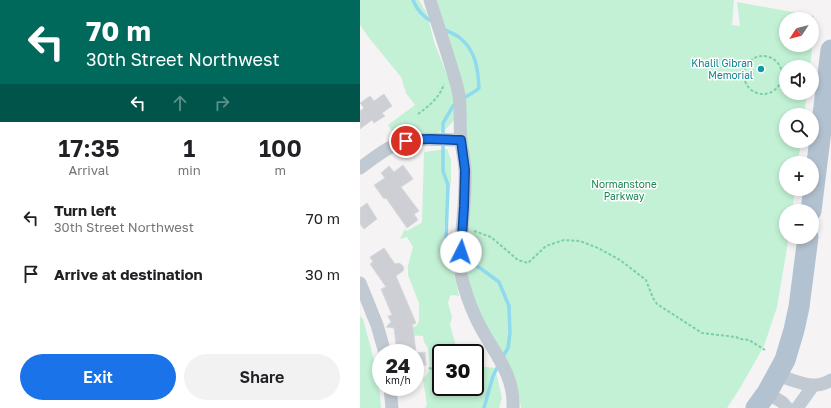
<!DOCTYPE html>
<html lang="en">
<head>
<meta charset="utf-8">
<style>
  :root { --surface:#fff; --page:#f2f2f2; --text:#202124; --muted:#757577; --accent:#1a73e8 }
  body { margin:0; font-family:"Golos Text",sans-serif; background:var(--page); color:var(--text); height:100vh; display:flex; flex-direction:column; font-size:15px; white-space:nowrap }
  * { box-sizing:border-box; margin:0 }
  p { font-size:13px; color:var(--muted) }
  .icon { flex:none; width:22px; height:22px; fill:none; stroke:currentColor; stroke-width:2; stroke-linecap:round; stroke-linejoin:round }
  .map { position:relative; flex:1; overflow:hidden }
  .details { display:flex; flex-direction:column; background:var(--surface); width:360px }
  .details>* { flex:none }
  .guide { background:#00695c; color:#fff; overflow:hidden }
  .needle { width:26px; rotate:234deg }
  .tools { position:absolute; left:419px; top:12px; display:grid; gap:8px }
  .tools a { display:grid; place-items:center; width:40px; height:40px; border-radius:50%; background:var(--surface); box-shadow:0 2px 6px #0003; font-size:20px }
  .speed { position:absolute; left:12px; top:344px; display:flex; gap:8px; font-size:20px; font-weight:700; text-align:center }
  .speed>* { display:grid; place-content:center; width:52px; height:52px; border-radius:50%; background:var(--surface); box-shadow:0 2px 6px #0003; line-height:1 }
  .speed small { font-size:10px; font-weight:400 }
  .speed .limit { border:2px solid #111; border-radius:6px; background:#fff; color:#111 }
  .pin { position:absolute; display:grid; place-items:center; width:34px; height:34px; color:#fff; margin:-17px; border:2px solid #fff; border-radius:50%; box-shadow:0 1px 4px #0007 }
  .me { position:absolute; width:44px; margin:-22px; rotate:4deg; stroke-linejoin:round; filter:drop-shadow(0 0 3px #0008) }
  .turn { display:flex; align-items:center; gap:14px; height:84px; padding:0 20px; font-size:18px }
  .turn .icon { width:52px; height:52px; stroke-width:2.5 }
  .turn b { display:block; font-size:28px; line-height:34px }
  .lanes { display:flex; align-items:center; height:38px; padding:0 20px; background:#0003; justify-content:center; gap:20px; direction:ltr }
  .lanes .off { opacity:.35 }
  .eta { display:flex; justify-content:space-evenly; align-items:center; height:68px; text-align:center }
  .eta b { font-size:24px; font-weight:600; line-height:28px }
  .primary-button { display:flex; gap:8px; margin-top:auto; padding:8px 20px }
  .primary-button a { flex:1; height:46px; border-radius:24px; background:var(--accent); color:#fff; font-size:16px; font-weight:600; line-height:46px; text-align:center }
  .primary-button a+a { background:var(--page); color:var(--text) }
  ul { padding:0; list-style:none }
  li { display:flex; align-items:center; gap:12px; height:56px; padding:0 20px }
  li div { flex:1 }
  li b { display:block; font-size:15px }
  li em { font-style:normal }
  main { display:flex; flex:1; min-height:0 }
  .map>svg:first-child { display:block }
  .green { fill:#c3f1d5; fill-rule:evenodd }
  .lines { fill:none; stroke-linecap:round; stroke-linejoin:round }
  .stream { stroke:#90daee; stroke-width:3.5 }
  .building { fill:#cdcfd5; stroke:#d7d9de }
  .path { stroke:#7ad0a6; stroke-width:2; stroke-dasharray:3 2; stroke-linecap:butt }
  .minor { stroke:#c1cad2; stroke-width:13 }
  .primary { stroke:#b3c2d1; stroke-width:21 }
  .route-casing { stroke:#114b97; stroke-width:10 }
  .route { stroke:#1a73e8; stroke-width:7 }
  .culture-dot { fill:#0f9aa8; stroke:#fff; stroke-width:1.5 }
  .labels { text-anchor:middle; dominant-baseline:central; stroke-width:3; stroke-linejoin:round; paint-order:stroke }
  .culture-label { font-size:10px; fill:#0d838f; stroke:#fff; text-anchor:end }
  .park-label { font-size:10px; fill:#17864f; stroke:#fff }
</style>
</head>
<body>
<main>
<section class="details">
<div class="guide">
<div class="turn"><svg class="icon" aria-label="left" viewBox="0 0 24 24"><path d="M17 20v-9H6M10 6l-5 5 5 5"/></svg><div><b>70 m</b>30th Street Northwest</div></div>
<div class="lanes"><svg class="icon" aria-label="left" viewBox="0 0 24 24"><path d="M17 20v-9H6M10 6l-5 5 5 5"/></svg><svg class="icon off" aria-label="ahead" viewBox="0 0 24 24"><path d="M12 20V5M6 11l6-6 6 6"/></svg><svg class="icon off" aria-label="right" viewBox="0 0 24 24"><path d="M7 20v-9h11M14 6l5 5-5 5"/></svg></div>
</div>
<div class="eta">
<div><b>17:35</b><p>Arrival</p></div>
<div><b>1</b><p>min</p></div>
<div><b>100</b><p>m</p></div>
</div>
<ul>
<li><svg class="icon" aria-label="left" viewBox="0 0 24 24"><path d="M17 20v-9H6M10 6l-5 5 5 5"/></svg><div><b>Turn left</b><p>30th Street Northwest</p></div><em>70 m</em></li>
<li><svg class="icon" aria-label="arrive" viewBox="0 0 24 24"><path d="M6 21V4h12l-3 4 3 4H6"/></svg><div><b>Arrive at destination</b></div><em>30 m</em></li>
</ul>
<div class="primary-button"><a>Exit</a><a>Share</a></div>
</section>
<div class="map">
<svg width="471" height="408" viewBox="0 0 471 408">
  <rect width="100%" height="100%" fill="#f5f3f3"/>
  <g class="green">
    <path d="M0 0H59L67 14 74 42 95 95 96 118 86 129 75 134 54 132 36 137 28 125 55 105 46 93 41 77 10 39 0 25Z"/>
    <path d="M77 0H374L372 25 380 26 377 2 454 16 452 31H454L450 67H426V93H447L444 115H426V141H441L438 163H426V189H435L432 211H426V237H428V242L417 307 404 346 380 388 367 408H161L157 383 117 314 103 271 107 246 89 46ZM426 19H452V45H426Z"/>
    <path d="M87 149 91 160V181L84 228 85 238 92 250 94 273 99 296 93 295 90 296 88 303 92 317 90 325 98 353H81V387H115V366L135 368 142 398 139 408H65L67 405 63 379 68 373 70 368 68 348 64 342 63 336 45 335V332L57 325 59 321V303L48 275V266L53 247 47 237 40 239 45 229 47 231 61 223 62 221 64 152Z"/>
    <path d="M0 316 3 319C11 349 20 377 21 408H0Z"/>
  </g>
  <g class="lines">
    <g class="stream">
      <path d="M53 0C57 10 63 17 73 22"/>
      <path d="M83 29C89 32 95 34 100 38 116 51 118 69 119 88 114 93 108 95 102 99"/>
      <path d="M97 103 93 106 83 123V171L88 185 86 238 94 253 97 255"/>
      <path d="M103 258 120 268 139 282 149 306 150 333 148 348 142 358"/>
      <path d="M124 408 133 376 139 364"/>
    </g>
  </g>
  <g class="building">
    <path d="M24 94 32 106 22 113 25 116 14 123 12 120 0 129V111L4 108 0 103 10 96 14 101Z"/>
    <path d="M43 165 53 179 41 187 59 211 54 214 58 220 47 228 26 198 24 199 14 185 25 178 21 173 29 166 34 172Z"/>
    <path d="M7 203 17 219 4 229 0 224V208Z"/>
    <path d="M24 248 35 264 39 263 42 265 44 268 43 271 36 276 56 323 52 325 53 327 56 353 65 352 66 365 55 366V353H37L34 328 26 327 31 322 28 316 32 315 21 289 26 287 10 264 13 262 10 257Z"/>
  </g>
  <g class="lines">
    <g class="path">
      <circle cx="403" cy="75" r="19"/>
      <path d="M58 114C69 106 80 97 84 84"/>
      <path d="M114 231 131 237 158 260 168 263 186 246 204 240 220 241 238 248 260 260 286 280 293 298 297 304 342 333 376 337 380 339 389 340 405 350"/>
      <path d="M106 353H107"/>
      <path d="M69 368 76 370 81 374"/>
    </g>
    <g class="minor">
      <path d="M70 0C79 30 90 59 98 90 102 107 99 124 101 141 102 151 105 161 105 171 106 194 103 218 101 241 100 256 99 271 104 286 108 300 114 315 121 328 135 354 155 376 153 408"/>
      <path d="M0 168C14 158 33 142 51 140 67 138 84 140 101 140"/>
      <path d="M0 283 17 325 25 353"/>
      <path d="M417 375C427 378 445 386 455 385 461 385 466 383 471 380"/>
      <path d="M30 387 32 408"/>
      <path d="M407 393 422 402 427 408"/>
      <path d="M437 408 453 386"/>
    </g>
    <g class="primary">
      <path d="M451 211 471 50"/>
      <path d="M396 408 407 393 425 360 434 330 439 307 448 237"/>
    </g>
  </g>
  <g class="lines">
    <g class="route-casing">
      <path id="route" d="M46 141C62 137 84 140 101 140L105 170 104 206 101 252"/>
    </g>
    <use href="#route" class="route"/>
  </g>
  <circle class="culture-dot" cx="401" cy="69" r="4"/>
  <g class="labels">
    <g class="culture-label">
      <text x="393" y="63">Khalil Gibran<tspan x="393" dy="12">Memorial</tspan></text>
    </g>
    <g class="park-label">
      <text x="264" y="184">Normanstone<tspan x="264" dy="12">Parkway</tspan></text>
    </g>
  </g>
</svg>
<div class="tools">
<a><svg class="needle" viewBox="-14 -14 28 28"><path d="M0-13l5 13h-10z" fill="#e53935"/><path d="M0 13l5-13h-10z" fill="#757577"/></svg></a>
<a><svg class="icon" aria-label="sound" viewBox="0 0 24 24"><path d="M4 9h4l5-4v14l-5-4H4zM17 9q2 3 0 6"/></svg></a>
<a><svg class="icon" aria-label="search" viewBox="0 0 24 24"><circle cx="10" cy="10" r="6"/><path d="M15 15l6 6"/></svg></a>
<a>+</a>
<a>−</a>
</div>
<div class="speed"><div>24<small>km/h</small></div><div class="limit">30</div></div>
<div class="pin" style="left:46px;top:141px;background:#d93025"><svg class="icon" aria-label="arrive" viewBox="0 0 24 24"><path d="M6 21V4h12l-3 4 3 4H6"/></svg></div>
<svg class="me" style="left:101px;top:252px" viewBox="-20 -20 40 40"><circle r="19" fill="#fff"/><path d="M0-13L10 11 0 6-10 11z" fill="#1a73e8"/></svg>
</div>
</main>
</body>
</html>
